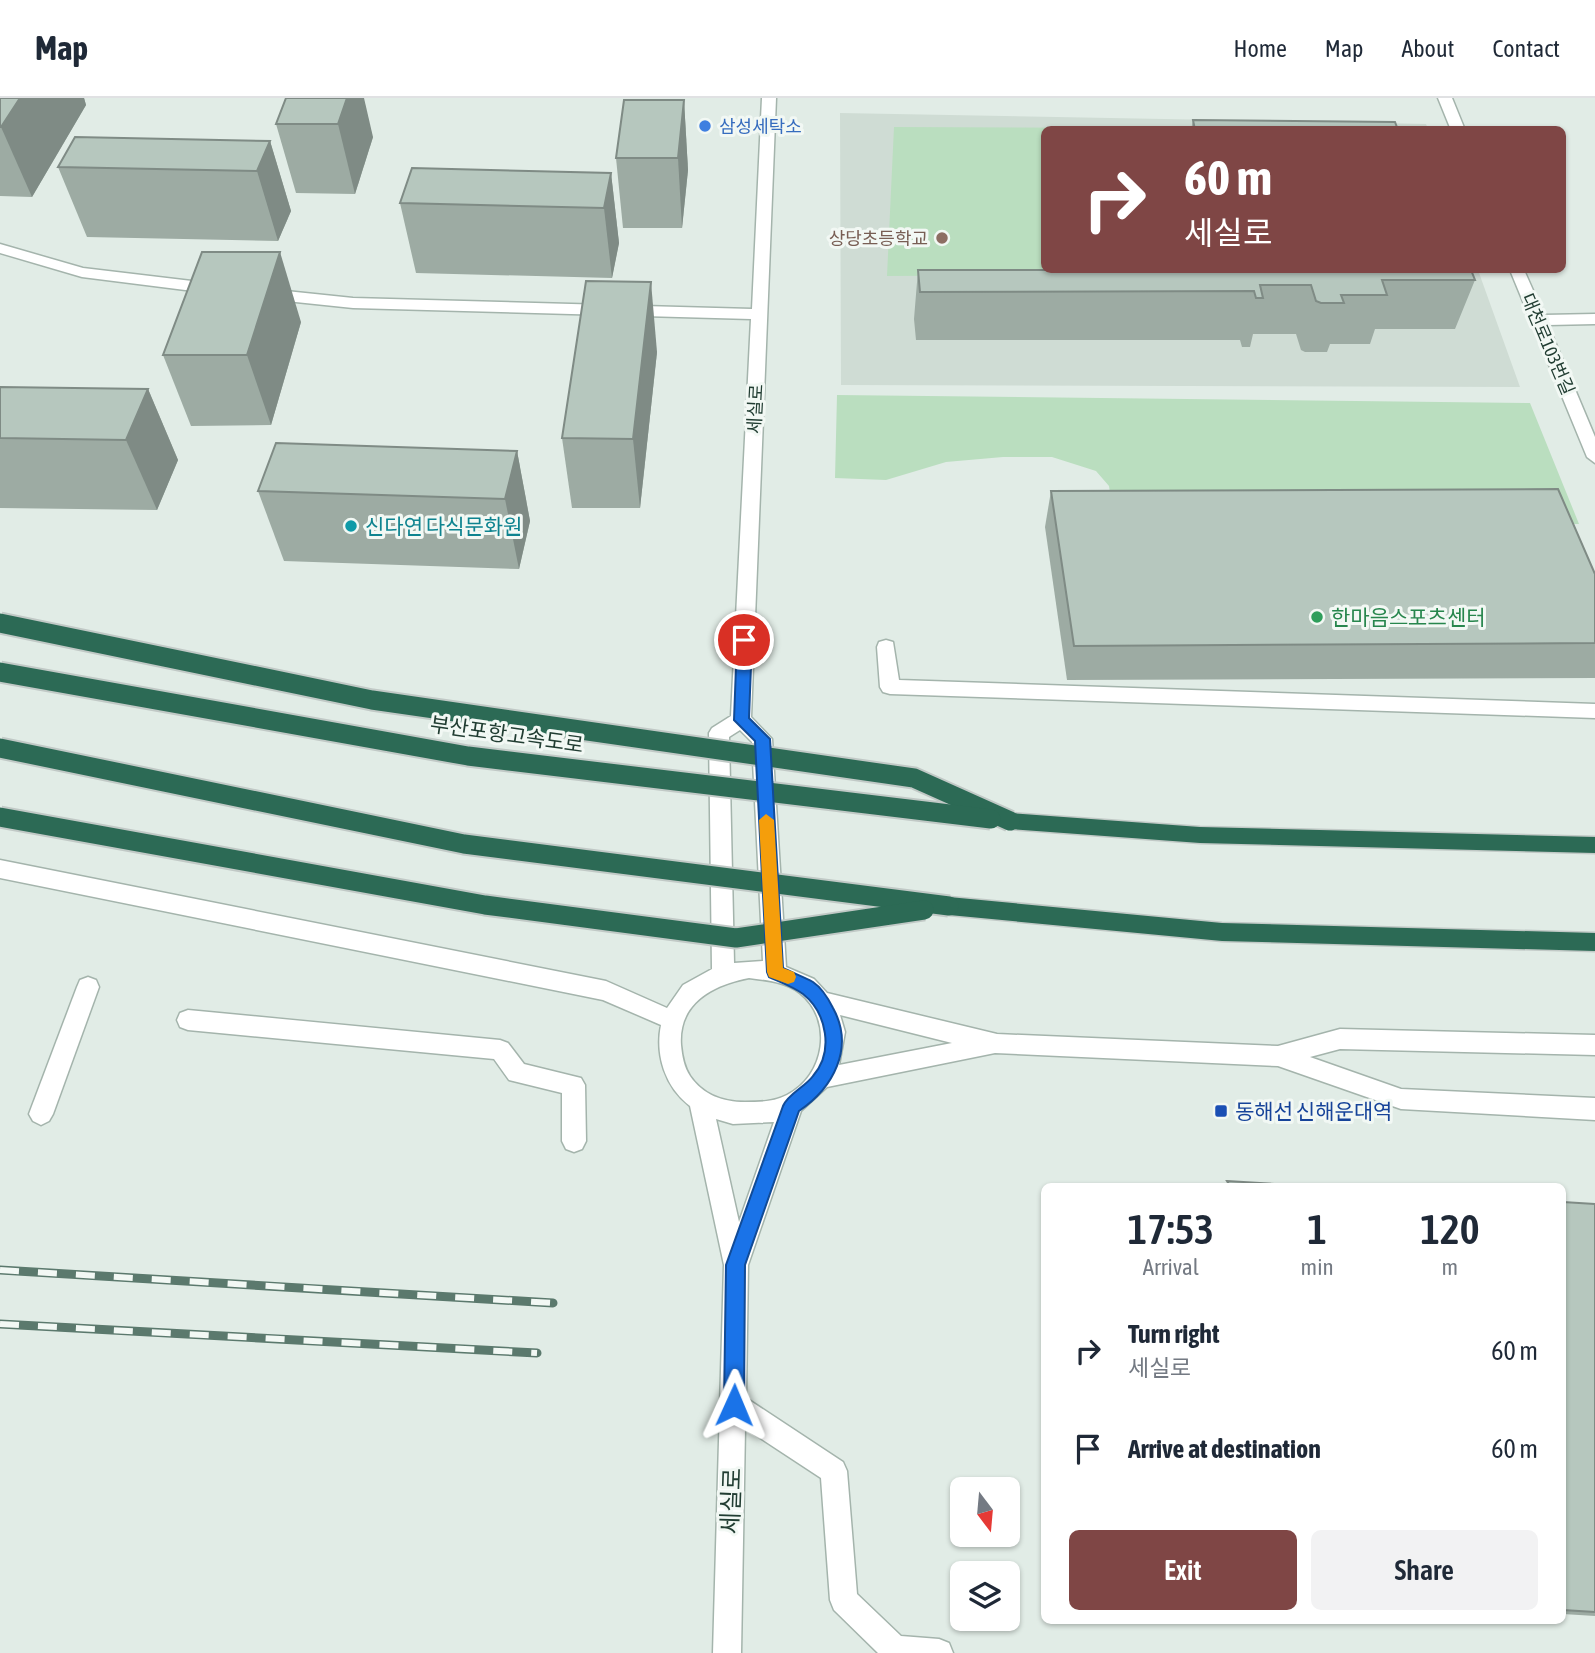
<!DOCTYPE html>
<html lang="en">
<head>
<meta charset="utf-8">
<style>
  :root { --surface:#fff; --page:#f2f2f3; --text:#1f2937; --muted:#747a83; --line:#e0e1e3; --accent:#7f4645 }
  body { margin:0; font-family:"Asap Condensed","Noto Sans KR",sans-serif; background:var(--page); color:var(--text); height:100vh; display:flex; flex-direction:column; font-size:26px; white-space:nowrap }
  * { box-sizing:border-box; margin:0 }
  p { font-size:23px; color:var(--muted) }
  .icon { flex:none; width:38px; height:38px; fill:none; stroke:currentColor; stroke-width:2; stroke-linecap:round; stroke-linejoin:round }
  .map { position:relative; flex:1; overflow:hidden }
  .panel { position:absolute; left:1041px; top:1085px; width:525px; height:441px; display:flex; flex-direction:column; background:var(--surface); border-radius:10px; box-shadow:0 2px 5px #0004 }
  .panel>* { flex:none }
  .hud { position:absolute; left:1041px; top:28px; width:525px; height:147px; border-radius:10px; box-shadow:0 2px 5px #0004; background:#7f4645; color:#fff; overflow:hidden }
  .needle { width:46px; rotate:164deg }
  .buttons { position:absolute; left:950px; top:1379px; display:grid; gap:14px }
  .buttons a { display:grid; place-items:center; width:70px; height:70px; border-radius:10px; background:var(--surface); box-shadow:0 2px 5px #0004; font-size:35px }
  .pin { position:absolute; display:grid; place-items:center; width:60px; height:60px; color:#fff; margin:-30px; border:4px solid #fff; border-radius:50%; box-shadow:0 2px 7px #0007 }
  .me { position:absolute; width:77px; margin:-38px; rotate:1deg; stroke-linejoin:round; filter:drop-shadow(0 0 5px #0008) }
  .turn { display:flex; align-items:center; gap:24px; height:147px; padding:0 28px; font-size:32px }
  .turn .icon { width:91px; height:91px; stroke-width:2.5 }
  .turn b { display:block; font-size:49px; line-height:60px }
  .eta { display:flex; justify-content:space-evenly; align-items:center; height:119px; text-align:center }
  .eta b { font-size:42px; font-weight:600; line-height:49px }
  .action { display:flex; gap:14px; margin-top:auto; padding:14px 28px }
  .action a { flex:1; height:80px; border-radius:10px; background:var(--accent); color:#fff; font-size:28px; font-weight:600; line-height:80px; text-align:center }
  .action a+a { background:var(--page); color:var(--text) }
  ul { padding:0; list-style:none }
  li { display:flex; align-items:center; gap:21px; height:98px; padding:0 28px }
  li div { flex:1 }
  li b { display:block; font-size:26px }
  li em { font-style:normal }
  header { display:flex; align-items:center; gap:42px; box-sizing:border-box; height:98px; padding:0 35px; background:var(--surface); border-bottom:2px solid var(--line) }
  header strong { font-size:33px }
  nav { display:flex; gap:38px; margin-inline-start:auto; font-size:24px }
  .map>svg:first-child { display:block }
  .built { fill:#cfdcd4 }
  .green { fill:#badebf }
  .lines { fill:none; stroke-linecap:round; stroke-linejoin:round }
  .minor-casing { stroke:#a4b4ac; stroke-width:3 }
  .highway-casing { stroke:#c1c9c6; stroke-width:3 }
  .minor { fill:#fff; fill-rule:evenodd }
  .highway { fill:#2c6a55; fill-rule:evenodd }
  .rail-casing { stroke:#5b796d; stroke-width:9 }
  .rail { stroke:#f2f8f4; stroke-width:6; stroke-dasharray:19; stroke-linecap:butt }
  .highway-bridge-casing { stroke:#c1c9c6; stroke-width:23; stroke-linecap:butt }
  .highway-bridge { stroke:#2c6a55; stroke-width:19 }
  .wall { fill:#9daba3 }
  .shaded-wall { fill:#7f8b85 }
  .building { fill:#b6c7be; stroke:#7f8b85; stroke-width:2 }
  .route { fill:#1a73e8; stroke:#114b97; stroke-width:2 }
  .slow { fill:#f59e0b }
  .shop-dot { fill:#3f7fe0; stroke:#f2f8f4; stroke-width:2.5 }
  .education-dot { fill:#8d6e63; stroke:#f2f8f4; stroke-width:2.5 }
  .culture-dot { fill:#0f9aa8; stroke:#f2f8f4; stroke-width:2.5 }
  .leisure-dot { fill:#2e9e5b; stroke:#f2f8f4; stroke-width:2.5 }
  .transit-dot { fill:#1a4fb4; stroke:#f2f8f4; stroke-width:2.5 }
  .labels { text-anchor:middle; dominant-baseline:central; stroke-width:6; stroke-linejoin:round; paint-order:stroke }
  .far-shop-label { font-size:18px; fill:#366cbe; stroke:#f2f8f4; text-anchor:start }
  .far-education-label { font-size:18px; fill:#785e54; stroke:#f2f8f4; text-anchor:end }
  .far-street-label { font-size:18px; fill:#213d32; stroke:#f2f8f4 }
  .culture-label { font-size:21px; fill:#0d838f; stroke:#f2f8f4; text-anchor:start }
  .leisure-label { font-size:21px; fill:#27864d; stroke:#f2f8f4; text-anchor:start }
  .street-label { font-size:21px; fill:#213d32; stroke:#f2f8f4 }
  .transit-label { font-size:21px; fill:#164399; stroke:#f2f8f4; text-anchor:start }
  .near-street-label { font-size:24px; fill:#213d32; stroke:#f2f8f4 }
</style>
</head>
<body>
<header>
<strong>Map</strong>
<nav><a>Home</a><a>Map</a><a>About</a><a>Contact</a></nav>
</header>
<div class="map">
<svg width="1595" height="1555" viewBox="0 0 1595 1555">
  <rect width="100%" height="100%" fill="#e1ece6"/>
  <path class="built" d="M840 15 1426 26 1428 31 1045 32V172H1478L1520 289 841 287Z"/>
  <g class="green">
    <path d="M894 29 1159 30 1045 32V172H1189L1190 176 887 178Z"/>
    <path d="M837 297 1530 305 1579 426 1115 428 1109 388 1096 373 1052 359H1003L946 364 886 382 835 380Z"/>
  </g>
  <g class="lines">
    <g class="minor-casing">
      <g id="minor">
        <path d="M762 0H776L751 619 772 641 786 869 814 881 827 895 997 936 1278 948 1340 931 1595 937V957L1340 951 1310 959 1401 991 1595 1000V1022L1401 1011 1278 968 995 955 827 989 801 1013 748 1167 746 1300 843 1364 847 1373 857 1496 901 1538 939 1541 949 1545 953 1555H878L834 1512 830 1502 821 1380 745 1330 741 1555H713L724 1167 690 1008C665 989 655 957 661 927L603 902 0 780V762L606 883 667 910 683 887 712 871 709 635 712 630 731 618 751 221 353 210 267 201 259 196 267 191 353 200 752 211ZM740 632 752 644 763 863 734 865 729 639ZM749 880C766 882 786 884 800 895 834 922 825 978 787 997 773 1004 760 1004 745 1004 723 1004 703 997 690 978 684 969 682 958 681 947 678 905 713 887 749 880ZM840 917 952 945 839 967 845 934ZM716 1021 733 1026 774 1024 739 1124Z"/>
        <path d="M1438 0H1452L1465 32H1451Z"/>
        <path d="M0 146 83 170 217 186 225 191 217 196 82 179 0 155Z"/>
        <path d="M1510 172H1524L1544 217 1595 216V226L1548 227 1595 339V365L1587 359Z"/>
        <path d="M886 542 893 544 899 582 1595 606V620L890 596 883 594 880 589 877 549 879 544Z"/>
        <path d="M88 879 96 882 99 889 53 1016 49 1023 41 1027 33 1023 29 1016 77 889 80 882Z"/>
        <path d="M188 912 500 942 508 945 524 966 581 980 585 987 586 1043 582 1051 574 1054 566 1051 562 1043V995L509 982 494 961 188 932 180 929 177 922 180 915Z"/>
      </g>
    </g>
    <g class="highway-casing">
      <g id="highway">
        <path d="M1010 715 1200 729 1595 739V755L1200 745 1010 731 1003 729 1000 723 1003 717Z"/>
        <path d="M949 799 1222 825 1595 835V853L1222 843 949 817 941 814 938 808 941 802Z"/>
      </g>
    </g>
    <use href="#minor" class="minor"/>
    <use href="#highway" class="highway"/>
    <g class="rail-casing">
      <g id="rail">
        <path d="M0 1172 553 1205"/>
        <path d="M0 1226 537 1255"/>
      </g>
    </g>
    <use href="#rail" class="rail"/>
    <g class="highway-bridge-casing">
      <g id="highway-bridge">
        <path d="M0 525 372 602 914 680 1010 723"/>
        <path d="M0 574 468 658 991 721"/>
        <path d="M0 650 464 746 949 808"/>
        <path d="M0 719 485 807 736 840 924 812"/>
      </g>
    </g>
    <use href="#highway-bridge" class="highway-bridge"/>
  </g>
  <g class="wall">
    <path d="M0 0H84L86 7 32 99 0 98Z"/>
    <path d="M286 0 373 39 355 96 296 95 276 26Z"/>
    <path d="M684 2 688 72 682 130H623L616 60Z"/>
    <path d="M1193 22 1398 32H1191Z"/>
    <path d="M270 43 291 113 278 143 87 139 58 69Z"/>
    <path d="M611 75 619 145 612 180 416 175 400 105Z"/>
    <path d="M918 172 1475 182 1455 231H1375L1370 246H1330L1327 254H1305L1301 252 1296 236H1253L1250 249H1242L1240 242H916L914 221Z"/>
    <path d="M301 224 271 327 191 328 163 257Z"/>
    <path d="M657 254 640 410H572L562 340Z"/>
    <path d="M0 289 148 291 178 362 157 412 0 410Z"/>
    <path d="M517 353 530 423 519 471 284 463 258 393Z"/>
    <path d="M1051 393 1595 476V580L1067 582 1045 429Z"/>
    <path d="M1563 1104 1595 1106V1518L1563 1516Z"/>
  </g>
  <g class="shaded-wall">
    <path d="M20 0H84L86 7 32 99 1 29Z"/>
    <path d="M347 0H364L373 39 355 96 338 26Z"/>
    <path d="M684 2 688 72 682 130 678 60Z"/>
    <path d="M270 43 291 113 278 143 257 73Z"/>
    <path d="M611 75 619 145 612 180 604 110Z"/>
    <path d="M280 154 301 224 271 327 247 257Z"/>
    <path d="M651 184 657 254 640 410 633 341Z"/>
    <path d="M148 291 178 362 157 412 126 342Z"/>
    <path d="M517 353 530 423 519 471 505 401Z"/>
  </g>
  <g class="building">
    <path d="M0 0H20L1 29H0Z"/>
    <path d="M286 0H347L338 26H276Z"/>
    <path d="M624 2H684L678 60H616Z"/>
    <path d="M1193 22 1395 24 1398 32H1195Z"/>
    <path d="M75 39 270 43 257 73 58 69Z"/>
    <path d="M412 70 611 75 604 110 400 105Z"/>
    <path d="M202 154H280L247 257H163Z"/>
    <path d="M918 172H1471L1475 182H1382L1387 197H1341L1344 205H1321L1316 203 1311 187H1260L1263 200H1256L1254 193 920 194Z"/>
    <path d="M586 183 651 184 633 341 562 340Z"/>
    <path d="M0 289 148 291 126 342 0 340Z"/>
    <path d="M276 345 517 353 505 401 258 393Z"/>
    <path d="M1558 391 1595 476V545L1074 548 1051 393Z"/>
    <path d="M1227 1083 1308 1088H1230Z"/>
    <path d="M1563 1104 1595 1106V1514L1563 1512Z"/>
  </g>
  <path class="route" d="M744 536 752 542 749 620 770 641 783 870C793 875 804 879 813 884 822 890 828 900 833 910 855 950 833 990 799 1013L745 1167 744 1307 741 1314 734 1317 727 1314 724 1307 726 1167 783 1008C788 996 805 989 813 978 834 954 827 915 803 896 794 889 780 884 769 879L767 874 755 643 734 622 737 542Z"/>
  <path class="slow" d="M766 716 774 722 783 870 794 874 796 879 794 884 788 886 769 879 767 874 759 722Z"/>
  <circle class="shop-dot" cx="705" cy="28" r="7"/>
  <circle class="education-dot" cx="942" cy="140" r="7"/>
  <circle class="culture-dot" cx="351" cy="428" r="7"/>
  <circle class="leisure-dot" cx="1317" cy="519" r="7"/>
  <rect class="transit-dot" x="1214" y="1006" width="14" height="14" rx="3.5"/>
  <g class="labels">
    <g class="far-shop-label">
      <text x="719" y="28">삼성세탁소</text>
    </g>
    <g class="far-education-label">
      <text x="928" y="140">상당초등학교</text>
    </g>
    <g class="far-street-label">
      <text transform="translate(1548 246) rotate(67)">대천로103번길</text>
      <text transform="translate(755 311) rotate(-87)">세실로</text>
    </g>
    <g class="culture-label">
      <text x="365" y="428">신다연 다식문화원</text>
    </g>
    <g class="leisure-label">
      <text x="1331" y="519">한마음스포츠센터</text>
    </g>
    <g class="street-label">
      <text transform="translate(507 636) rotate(8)">부산포항고속도로</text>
    </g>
    <g class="transit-label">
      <text x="1235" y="1013">동해선 신해운대역</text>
    </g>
    <g class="near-street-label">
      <text transform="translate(731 1403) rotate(-88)">세실로</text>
    </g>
  </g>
</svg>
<div class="buttons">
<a><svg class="needle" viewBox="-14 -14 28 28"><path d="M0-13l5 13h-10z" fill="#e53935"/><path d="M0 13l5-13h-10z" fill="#747a83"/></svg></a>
<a><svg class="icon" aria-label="layers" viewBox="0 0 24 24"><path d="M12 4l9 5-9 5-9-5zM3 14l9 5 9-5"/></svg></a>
</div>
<div class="pin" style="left:744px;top:542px;background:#d93025"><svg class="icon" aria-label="arrive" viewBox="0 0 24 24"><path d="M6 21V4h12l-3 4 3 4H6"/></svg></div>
<svg class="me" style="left:734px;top:1307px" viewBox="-20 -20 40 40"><path d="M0-17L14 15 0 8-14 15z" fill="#1a73e8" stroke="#fff" stroke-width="4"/></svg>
<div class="hud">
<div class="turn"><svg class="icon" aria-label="right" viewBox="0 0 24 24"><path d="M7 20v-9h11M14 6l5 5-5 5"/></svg><div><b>60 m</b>세실로</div></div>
</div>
<section class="panel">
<div class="eta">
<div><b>17:53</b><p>Arrival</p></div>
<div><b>1</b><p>min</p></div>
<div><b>120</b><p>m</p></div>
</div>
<ul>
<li><svg class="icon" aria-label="right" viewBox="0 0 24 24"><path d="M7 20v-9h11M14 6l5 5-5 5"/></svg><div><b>Turn right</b><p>세실로</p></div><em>60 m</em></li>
<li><svg class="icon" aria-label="arrive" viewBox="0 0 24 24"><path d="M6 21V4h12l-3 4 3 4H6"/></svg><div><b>Arrive at destination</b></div><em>60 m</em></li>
</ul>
<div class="action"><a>Exit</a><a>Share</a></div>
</section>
</div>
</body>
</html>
